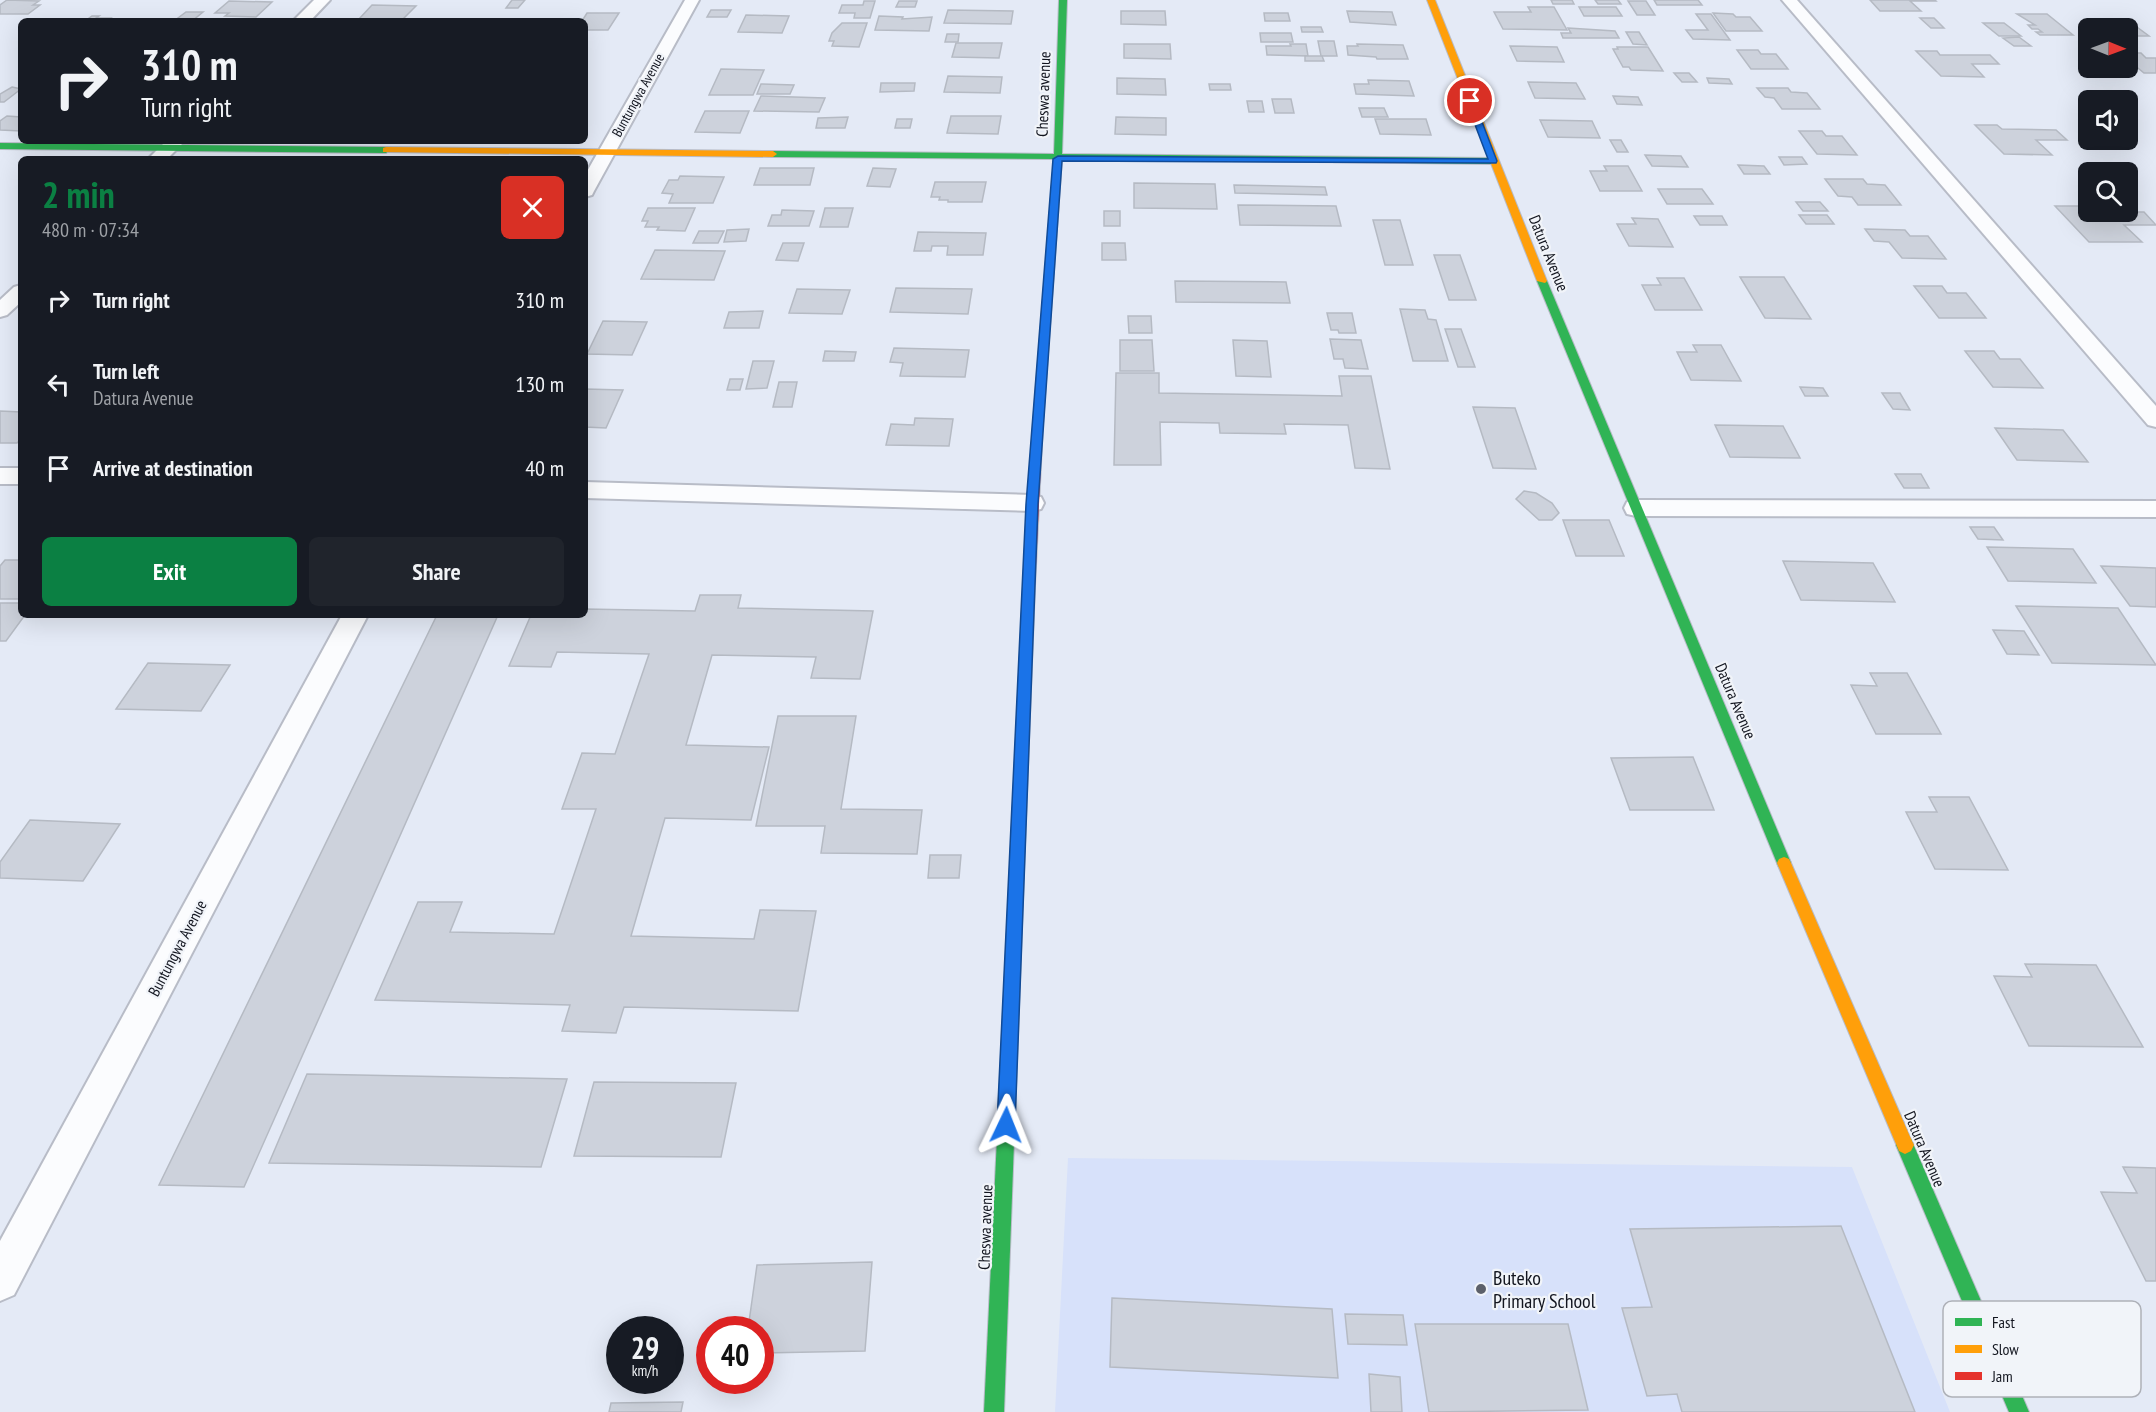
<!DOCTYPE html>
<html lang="en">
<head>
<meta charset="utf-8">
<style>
  :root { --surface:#171b24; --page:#20242c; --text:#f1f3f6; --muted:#9ea1a6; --accent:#0b8043 }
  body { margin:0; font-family:"PT Sans Narrow",sans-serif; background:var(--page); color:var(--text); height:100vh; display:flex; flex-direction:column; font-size:22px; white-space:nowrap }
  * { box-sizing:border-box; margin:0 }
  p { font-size:20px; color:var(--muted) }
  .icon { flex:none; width:33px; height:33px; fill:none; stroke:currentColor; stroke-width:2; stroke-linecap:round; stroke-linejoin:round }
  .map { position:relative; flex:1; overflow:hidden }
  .sheet { position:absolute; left:18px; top:156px; width:570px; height:462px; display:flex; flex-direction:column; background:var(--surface); border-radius:9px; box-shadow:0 6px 24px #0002 }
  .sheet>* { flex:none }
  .hud { position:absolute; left:18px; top:18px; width:570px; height:126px; border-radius:9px; box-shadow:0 6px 24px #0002; background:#171b24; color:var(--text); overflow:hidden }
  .needle { width:39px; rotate:91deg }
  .tools { position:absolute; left:2078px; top:18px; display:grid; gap:12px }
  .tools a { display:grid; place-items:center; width:60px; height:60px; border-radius:9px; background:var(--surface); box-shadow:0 6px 24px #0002; font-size:30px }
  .speed { position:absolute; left:606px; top:1316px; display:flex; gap:12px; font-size:30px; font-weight:700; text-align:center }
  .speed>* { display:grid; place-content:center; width:78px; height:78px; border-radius:50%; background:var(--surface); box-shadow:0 6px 24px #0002; line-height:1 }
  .speed small { font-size:15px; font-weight:400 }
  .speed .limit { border:9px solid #d22; background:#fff; color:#111 }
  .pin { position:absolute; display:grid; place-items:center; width:51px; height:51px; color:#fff; margin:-26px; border:3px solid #fff; border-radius:50%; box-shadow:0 2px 6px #0007 }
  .me { position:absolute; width:66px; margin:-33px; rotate:2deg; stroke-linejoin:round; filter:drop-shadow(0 0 4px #0008) }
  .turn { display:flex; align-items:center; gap:21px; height:126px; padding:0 24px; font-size:27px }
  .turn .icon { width:78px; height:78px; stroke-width:2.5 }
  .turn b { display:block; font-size:42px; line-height:51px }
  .round { display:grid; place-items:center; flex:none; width:63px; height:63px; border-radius:9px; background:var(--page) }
  .headline { display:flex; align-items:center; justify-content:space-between; height:102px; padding:0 24px }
  h1 { font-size:36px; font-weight:700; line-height:45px; color:var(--accent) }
  .primary-button { display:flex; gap:12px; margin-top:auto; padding:12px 24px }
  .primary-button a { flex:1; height:69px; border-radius:9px; background:var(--accent); color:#fff; font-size:24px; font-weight:700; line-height:69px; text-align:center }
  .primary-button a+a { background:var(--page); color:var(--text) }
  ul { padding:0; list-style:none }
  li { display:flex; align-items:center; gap:18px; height:84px; padding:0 24px }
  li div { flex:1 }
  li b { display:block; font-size:22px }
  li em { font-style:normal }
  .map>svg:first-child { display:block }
  .built { fill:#d7e1fa }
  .building { fill:#cdd2dc; stroke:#b5bac3; stroke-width:1.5 }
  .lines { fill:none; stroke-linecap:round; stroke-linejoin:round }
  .street-casing { stroke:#b8bcc7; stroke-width:4 }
  .fast-casing { stroke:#b8bcc7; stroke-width:2 }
  .slow-casing { stroke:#b8bcc7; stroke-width:2 }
  .jam-casing { stroke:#b8bcc7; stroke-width:2 }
  .street { fill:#fbfcfe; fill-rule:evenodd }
  .fast { fill:#30b455; fill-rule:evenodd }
  .slow { fill:#ff9f0a; fill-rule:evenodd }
  .jam { fill:#e5322d; fill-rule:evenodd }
  .route { fill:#1a73e8; stroke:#114b97; stroke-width:1.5 }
  .poi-dot { fill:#5c606a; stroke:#f1f4f9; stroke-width:2 }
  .labels { text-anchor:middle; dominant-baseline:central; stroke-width:4.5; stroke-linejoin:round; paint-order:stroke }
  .far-street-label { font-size:14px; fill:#12151f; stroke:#f1f4f9 }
  .street-label { font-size:16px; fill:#12151f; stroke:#f1f4f9 }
  .near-poi-label { font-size:20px; fill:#12151f; stroke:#f1f4f9; text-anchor:start }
  .key { fill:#f1f4f9; stroke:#aeb1b8; stroke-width:1.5 }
  .key-label { font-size:16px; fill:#12151f }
</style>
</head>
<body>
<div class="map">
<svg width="2156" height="1412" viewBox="0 0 2156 1412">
  <rect width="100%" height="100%" fill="#e4eaf6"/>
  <path class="built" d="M1068 1158 1852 1167 1950 1412H1055Z"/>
  <g class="building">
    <path d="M7 0 39 1 33 5H40L28 14H0V5Z"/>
    <path d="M512 0H525L518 8H506Z"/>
    <path d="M1551 0H1572L1574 4H1553Z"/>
    <path d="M1595 0H1618L1621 4H1598Z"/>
    <path d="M1654 0H1698L1702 5H1657Z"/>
    <path d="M1870 0H1935L1936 1H1910L1921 11H1880Z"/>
    <path d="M229 1 272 2 256 17 225 16 229 13H215Z"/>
    <path d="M864 1H875L870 18H854L855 13H839L842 5H863Z"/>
    <path d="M899 1H917L915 7H896Z"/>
    <path d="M1628 1H1646L1655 15H1637Z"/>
    <path d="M372 5 416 6 403 19H359Z"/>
    <path d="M1528 7H1554L1567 30 1503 29 1494 12H1531Z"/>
    <path d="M1579 7H1616L1622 16H1584Z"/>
    <path d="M711 10H731L727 17H707Z"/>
    <path d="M948 10 1013 11 1011 24 944 23Z"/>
    <path d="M1121 11H1165L1166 25 1121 24Z"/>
    <path d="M1347 11 1392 12 1396 25 1350 22Z"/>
    <path d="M186 12H203L192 21H174Z"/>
    <path d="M587 13H619L608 30H585V21H582Z"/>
    <path d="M1264 13H1288L1290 21H1265Z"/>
    <path d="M1713 13 1733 14 1736 17H1750L1762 31H1726Z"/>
    <path d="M1696 14H1711L1730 40 1693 39 1686 30H1708Z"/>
    <path d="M2017 14H2047L2073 35H2040L2036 32H2042L2038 29H2032L2028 25H2035Z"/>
    <path d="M746 15 789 16 782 33 738 32Z"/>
    <path d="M92 16H99L96 18H111L108 21H85Z"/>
    <path d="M879 16 903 17 902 19 932 17 929 31 875 30Z"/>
    <path d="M1920 18H1934L1944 28H1931Z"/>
    <path d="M2091 19H2111L2116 22H2130L2149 36H2127V28H2104Z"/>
    <path d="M842 23H867L859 47 832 46 834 41H829L832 33Z"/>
    <path d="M1983 23H2004L2021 36H1999Z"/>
    <path d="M1301 27H1321L1323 32H1302Z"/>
    <path d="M1568 28 1615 31 1619 38H1563L1561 33H1571Z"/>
    <path d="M1626 32H1639L1647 45 1633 44Z"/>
    <path d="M1260 33H1291L1293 42H1261Z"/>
    <path d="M947 34H959L958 42H945Z"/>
    <path d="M2019 37 2031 46H2014L2003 38Z"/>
    <path d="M1318 41H1334L1337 56H1321Z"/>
    <path d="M956 43H1002L999 58 952 57Z"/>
    <path d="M1124 44H1170L1171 59 1124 58Z"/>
    <path d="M1290 44H1306L1308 56 1267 55 1266 46H1291Z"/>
    <path d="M1357 44 1403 45 1408 59H1377L1376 57 1348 55 1347 46H1358Z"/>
    <path d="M1510 46 1557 47 1564 62 1517 61Z"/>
    <path d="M1617 47H1648L1663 71 1631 70 1629 67H1623L1613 49H1618Z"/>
    <path d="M1737 50H1758L1761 54H1776L1788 69H1751Z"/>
    <path d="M1916 51H1937L1940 55H1990L1999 64H1972L1984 77 1941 76Z"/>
    <path d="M2127 53H2141L2146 58H2156V73H2144L2127 59Z"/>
    <path d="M1305 56H1322L1324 61H1305Z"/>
    <path d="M721 69 764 70 753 95H709Z"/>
    <path d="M1674 73H1689L1697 82H1682Z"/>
    <path d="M948 76 1002 77 1000 93 944 92Z"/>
    <path d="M1117 78 1165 79 1166 95 1117 94Z"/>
    <path d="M1707 78 1729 79 1732 84 1709 83Z"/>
    <path d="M1368 80 1409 81 1414 96 1356 94 1354 84H1369Z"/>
    <path d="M1528 82 1576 83 1585 99 1535 98Z"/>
    <path d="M881 83H915L914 91 880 92Z"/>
    <path d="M761 84 794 85 790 94H757Z"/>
    <path d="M1209 84H1230L1231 90H1210Z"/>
    <path d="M12 87 21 89 4 102H0V94Z"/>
    <path d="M1757 88H1788L1791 92 1807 93 1820 109H1782L1774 98 1765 97Z"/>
    <path d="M761 96 825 98 819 112 754 111Z"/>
    <path d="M1613 96 1638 97 1642 105 1617 104Z"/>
    <path d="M1272 99H1291L1294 113H1275Z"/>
    <path d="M1247 101H1262L1264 112H1249Z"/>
    <path d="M1359 108H1384L1388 117H1362Z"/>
    <path d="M705 111H749L740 133 695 132Z"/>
    <path d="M7 116 21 117V131L0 130V121Z"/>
    <path d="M951 116H1001L998 134 947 133Z"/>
    <path d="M848 117 845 128H816L818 118Z"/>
    <path d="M1116 117 1166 118V135L1115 134Z"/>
    <path d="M897 119H912L910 128H895Z"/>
    <path d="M1375 119H1426L1431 135 1380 134Z"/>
    <path d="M1540 120 1592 121 1600 138 1548 137Z"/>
    <path d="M1975 125H1997L2002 129 2056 130 2067 140H2036L2052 155 2004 154Z"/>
    <path d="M1799 131H1822L1826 136H1842L1857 155 1817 154Z"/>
    <path d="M1610 140H1621L1628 152H1617Z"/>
    <path d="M1645 155 1681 156 1688 167 1652 166Z"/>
    <path d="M1779 157H1802L1807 164 1784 165Z"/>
    <path d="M1738 165 1764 166 1770 174H1744Z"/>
    <path d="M1604 166H1628L1642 191H1600L1590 171H1607Z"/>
    <path d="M760 168H814L810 185H754Z"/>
    <path d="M873 168 896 169 890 187 867 186Z"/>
    <path d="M680 176 724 177 713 203H669L673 194 662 193 669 180H678Z"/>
    <path d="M1825 179H1863L1867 184 1885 185 1901 205H1858L1852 197 1838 196Z"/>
    <path d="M935 182H986L982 202H948V200H939L940 197H931Z"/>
    <path d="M1134 183 1215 184 1217 209 1134 208Z"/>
    <path d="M1234 185 1325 187 1327 195 1235 193Z"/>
    <path d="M1658 189H1702L1713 204H1667Z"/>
    <path d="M1796 202H1820L1828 211H1803Z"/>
    <path d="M1238 205 1336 206 1341 226 1240 225Z"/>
    <path d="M2055 206H2080L2085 212H2144L2156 225H2124L2142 242H2089Z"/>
    <path d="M648 208H695L685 231 657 230 659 227H645L648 221H642Z"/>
    <path d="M825 208H853L848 227H820Z"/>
    <path d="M782 210 814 211 809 226H768L772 215H781Z"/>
    <rect x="1104" y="211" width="16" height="15"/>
    <path d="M1799 215H1827L1834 224H1806Z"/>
    <path d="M1694 216H1722L1727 225H1700Z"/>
    <path d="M1632 218 1658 219 1673 247 1629 246 1617 224H1636Z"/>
    <path d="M1373 220H1400L1413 265H1385Z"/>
    <path d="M749 229 746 241 724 242 727 230Z"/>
    <path d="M1865 229 1905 230 1910 236H1928L1946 259 1902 258 1889 242 1874 241Z"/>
    <path d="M699 231H724L718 243H693Z"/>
    <path d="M918 232 986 233 983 255H947L948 246H932L931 251H914Z"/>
    <path d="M783 243H804L798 261 776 260Z"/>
    <path d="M1102 243H1125L1126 260H1102Z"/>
    <path d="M655 250 725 251 714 280 641 279Z"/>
    <path d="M1434 255H1460L1476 300H1449Z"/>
    <path d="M1740 277H1784L1811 319 1765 318Z"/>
    <path d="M1657 278H1684L1702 310H1655L1642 285H1661Z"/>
    <path d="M1175 281 1286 282 1290 303 1176 302Z"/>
    <path d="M1914 286H1942L1947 293H1966L1986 318H1939Z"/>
    <path d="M896 288 972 289 968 314 890 312Z"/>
    <path d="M797 289 850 290 842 314 789 313Z"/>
    <path d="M1400 309 1425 310 1428 319 1436 320 1448 361H1413Z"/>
    <path d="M763 311 759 328H724L729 312Z"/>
    <path d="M1327 313H1352L1356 333H1339L1338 330H1331Z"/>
    <path d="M1128 316H1151L1152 333H1129Z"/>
    <path d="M603 321 647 322 632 355 587 354Z"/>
    <path d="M1445 329H1461L1475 367H1458Z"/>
    <path d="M1330 339 1361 340 1368 369 1345 368 1343 359H1334Z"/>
    <path d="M1120 340H1152L1154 371H1120Z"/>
    <path d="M1233 340 1267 341 1271 377 1236 376Z"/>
    <path d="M1693 345H1721L1741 381 1691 380 1677 352H1697Z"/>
    <path d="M894 348 969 350 965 377 900 376 903 363 890 362Z"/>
    <path d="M825 351 856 352 854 361H823Z"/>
    <path d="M1965 351H1994L2000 359H2020L2043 388 1993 387Z"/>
    <path d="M753 361H774L767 388 746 389Z"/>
    <path d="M1116 373H1159V393L1342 396 1339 376H1371L1390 469 1355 468 1348 425 1284 424 1286 434 1220 433 1219 423 1160 422 1161 465H1114Z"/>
    <path d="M730 379H743L740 390H727Z"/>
    <path d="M779 382H797L792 407H773Z"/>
    <path d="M1800 387 1823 388 1828 396H1805Z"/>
    <path d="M585 389 623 390 606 428 585 427Z"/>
    <path d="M1882 393H1900L1910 410 1893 409Z"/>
    <path d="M1473 407 1515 408 1536 469 1493 468Z"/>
    <path d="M0 411 21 412V439L17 443H0Z"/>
    <path d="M915 418 953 419 949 446 886 445 891 424 914 425Z"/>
    <path d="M1715 425 1783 426 1800 458 1730 457Z"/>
    <path d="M1995 428 2063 430 2088 462 2017 460Z"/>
    <path d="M1895 474H1921L1929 488H1904Z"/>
    <path d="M1524 491 1536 493 1552 503 1559 513 1552 520H1539L1516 499Z"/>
    <path d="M1563 520H1609L1624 556H1576Z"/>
    <path d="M1970 527H1994L2003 540 1978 539Z"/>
    <path d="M1987 547 2073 549 2096 583 2008 581Z"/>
    <path d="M5 560H21V599H0V566Z"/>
    <path d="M1783 561 1873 563 1895 602 1801 600Z"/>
    <path d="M2101 566 2156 568V607L2130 606Z"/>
    <path d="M700 595H741L738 608 873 611 860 679 811 678 816 657 712 655 686 745 769 747 751 820 665 818 631 936 754 939 760 910 816 911 798 1011 624 1007 616 1033 562 1031 570 1005 375 1000 418 902H462L450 932 554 934 596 809H562L582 753 615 754 649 654 557 652 551 667 509 666 531 615H585V609L695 611Z"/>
    <path d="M0 603H21V615H25L6 641H0Z"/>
    <path d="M2016 606 2118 608 2156 665 2052 663Z"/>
    <path d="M437 615H498L244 1187 159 1185Z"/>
    <path d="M1993 630 2024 631 2039 655 2007 654Z"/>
    <path d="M148 663 230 665 201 711 116 709Z"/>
    <path d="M1870 673H1907L1941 734H1876L1851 685 1877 686Z"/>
    <path d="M778 716H856L841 809 922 810 917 854 821 853 825 826H756Z"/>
    <path d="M1693 757 1714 810H1630L1611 758Z"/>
    <path d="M1929 797H1969L2008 870 1935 869 1906 812H1937Z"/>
    <path d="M30 820 120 824 83 881 0 878V862Z"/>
    <path d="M930 855H961L959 878H928Z"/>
    <path d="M2025 964 2096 965 2143 1047 2029 1046 1994 976 2032 977Z"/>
    <path d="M307 1074 567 1079 541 1167 269 1163Z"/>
    <path d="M594 1082 736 1083 721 1157 574 1156Z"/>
    <path d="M2123 1167 2156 1168V1281H2146L2101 1192 2137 1193Z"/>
    <path d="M1841 1226 1915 1412H1682L1677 1394 1647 1396 1622 1308 1652 1307 1630 1229Z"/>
    <path d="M872 1262 865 1351 760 1353V1329H748L757 1265Z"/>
    <path d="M1112 1298 1332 1309 1338 1378 1110 1367Z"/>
    <path d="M1345 1314 1403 1315 1407 1345 1348 1344Z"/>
    <path d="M1415 1324H1568L1588 1410 1429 1412Z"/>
    <path d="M1369 1374 1400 1377 1402 1412H1371Z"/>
    <path d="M683 1402 681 1412H609L611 1403Z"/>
  </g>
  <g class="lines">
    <g class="street-casing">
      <g id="street">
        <path d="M314 0H330L310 21H293Z"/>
        <path d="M685 0H699L594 191 592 195 585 197V175Z"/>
        <path d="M1782 0H1797L2156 406V427L2148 425Z"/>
        <path d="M166 141H185L167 159H148Z"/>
        <path d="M21 285V302L7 315 0 317V300L14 287Z"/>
        <rect x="0" y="468" width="21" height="16"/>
        <path d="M585 482 1032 495 1041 497 1044 503 1041 509 1032 511 585 498Z"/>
        <path d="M1636 500 2156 501V517L1636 516 1627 514 1624 508 1627 502Z"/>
        <path d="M342 615H368L14 1295 0 1301V1241Z"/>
      </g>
    </g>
    <g class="fast-casing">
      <g id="fast">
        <path d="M1059 0H1067L1062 154 1493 158 1497 161 1493 164 1062 159 1043 423 1038 426 1034 425 1033 423 1054 159 773 157 769 154 773 151 1054 154Z"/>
        <path d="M0 143 386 147 390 150 386 153 0 149Z"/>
        <path d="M1542 278 1547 281 1791 863 1789 867 1784 869 1779 867 1777 863 1537 281Z"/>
        <path d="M1018 838 1023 840 1025 844 1004 1412H984L1011 844 1013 840Z"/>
        <path d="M1905 1136 1911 1139 2029 1412H2009L1896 1145 1899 1139Z"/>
      </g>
    </g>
    <g class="slow-casing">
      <g id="slow">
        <path d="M1427 0H1435L1547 281 1545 283 1537 281Z"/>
        <path d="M386 147 773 151 777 154 773 157 383 152V148Z"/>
        <path d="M1029 582 1035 586 1025 844 1023 848 1018 850 1013 848 1011 844 1023 586Z"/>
        <path d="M1784 857 1789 859 1791 863 1911 1139 1914 1145 1911 1151 1905 1154 1899 1151 1777 863 1779 859Z"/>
      </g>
    </g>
    <g class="jam-casing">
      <path id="jam" d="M1038 420 1043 423 1035 586 1029 590 1023 586 1033 423Z"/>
    </g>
    <use href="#street" class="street"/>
    <use href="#fast" class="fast"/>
    <use href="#slow" class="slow"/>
    <use href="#jam" class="jam"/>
  </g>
  <path class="route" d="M1470 98 1474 101 1497 161 1496 163 1062 161 1038 504 1015 1125 1012 1131 1006 1134 1000 1131 997 1125 1026 504 1053 159 1058 156 1488 159 1466 101Z"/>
  <circle class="poi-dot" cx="1481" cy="1289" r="6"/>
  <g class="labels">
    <g class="far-street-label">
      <text transform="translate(638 95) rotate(-61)">Buntungwa Avenue</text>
    </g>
    <g class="street-label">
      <text transform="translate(1043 94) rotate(-88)">Cheswa avenue</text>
      <text transform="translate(1549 253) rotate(68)">Datura Avenue</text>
      <text transform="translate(1736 701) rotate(67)">Datura Avenue</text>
      <text transform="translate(177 948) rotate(-62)">Buntungwa Avenue</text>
      <text transform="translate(1925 1149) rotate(67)">Datura Avenue</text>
      <text transform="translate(985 1227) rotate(-88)">Cheswa avenue</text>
    </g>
    <g class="near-poi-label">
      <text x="1493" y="1278">Buteko<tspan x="1493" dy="23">Primary School</tspan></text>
    </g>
  </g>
  <rect x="1943" y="1301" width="198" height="96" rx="9" class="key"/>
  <rect x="1955" y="1318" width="27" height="8" fill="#30b455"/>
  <rect x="1955" y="1345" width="27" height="8" fill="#ff9f0a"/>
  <rect x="1955" y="1372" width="27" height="8" fill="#e5322d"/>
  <g class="key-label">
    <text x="1992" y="1328">Fast</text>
    <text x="1992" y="1355">Slow</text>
    <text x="1992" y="1382">Jam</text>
  </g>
</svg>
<div class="tools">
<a><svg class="needle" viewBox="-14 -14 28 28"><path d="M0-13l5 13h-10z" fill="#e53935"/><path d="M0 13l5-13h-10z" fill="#9ea1a6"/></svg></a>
<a><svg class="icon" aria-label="sound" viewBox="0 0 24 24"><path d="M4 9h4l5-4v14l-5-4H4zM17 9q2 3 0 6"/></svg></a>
<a><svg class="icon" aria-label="search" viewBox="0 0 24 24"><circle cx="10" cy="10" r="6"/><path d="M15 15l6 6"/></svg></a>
</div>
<div class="speed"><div>29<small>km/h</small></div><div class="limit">40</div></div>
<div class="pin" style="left:1470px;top:101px;background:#d93025"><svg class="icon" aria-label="arrive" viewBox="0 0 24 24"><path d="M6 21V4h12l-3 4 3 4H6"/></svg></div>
<svg class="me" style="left:1006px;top:1125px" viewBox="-20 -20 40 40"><path d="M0-17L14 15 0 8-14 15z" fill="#1a73e8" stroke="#fff" stroke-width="4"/></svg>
<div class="hud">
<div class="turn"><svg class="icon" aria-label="right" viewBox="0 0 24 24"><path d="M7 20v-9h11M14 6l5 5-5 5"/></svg><div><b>310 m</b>Turn right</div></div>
</div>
<section class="sheet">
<div class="headline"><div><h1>2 min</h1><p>480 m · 07:34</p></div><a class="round" style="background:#d93025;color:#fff"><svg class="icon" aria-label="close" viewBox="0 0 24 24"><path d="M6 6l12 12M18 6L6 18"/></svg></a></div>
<ul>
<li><svg class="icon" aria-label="right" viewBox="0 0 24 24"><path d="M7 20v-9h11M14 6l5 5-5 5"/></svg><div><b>Turn right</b></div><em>310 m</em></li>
<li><svg class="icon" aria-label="left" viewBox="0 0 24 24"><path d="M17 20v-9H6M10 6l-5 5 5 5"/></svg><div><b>Turn left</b><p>Datura Avenue</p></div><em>130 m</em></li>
<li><svg class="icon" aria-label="arrive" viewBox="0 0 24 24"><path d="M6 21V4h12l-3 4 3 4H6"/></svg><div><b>Arrive at destination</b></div><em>40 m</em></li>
</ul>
<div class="primary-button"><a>Exit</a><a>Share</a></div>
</section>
</div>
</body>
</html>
